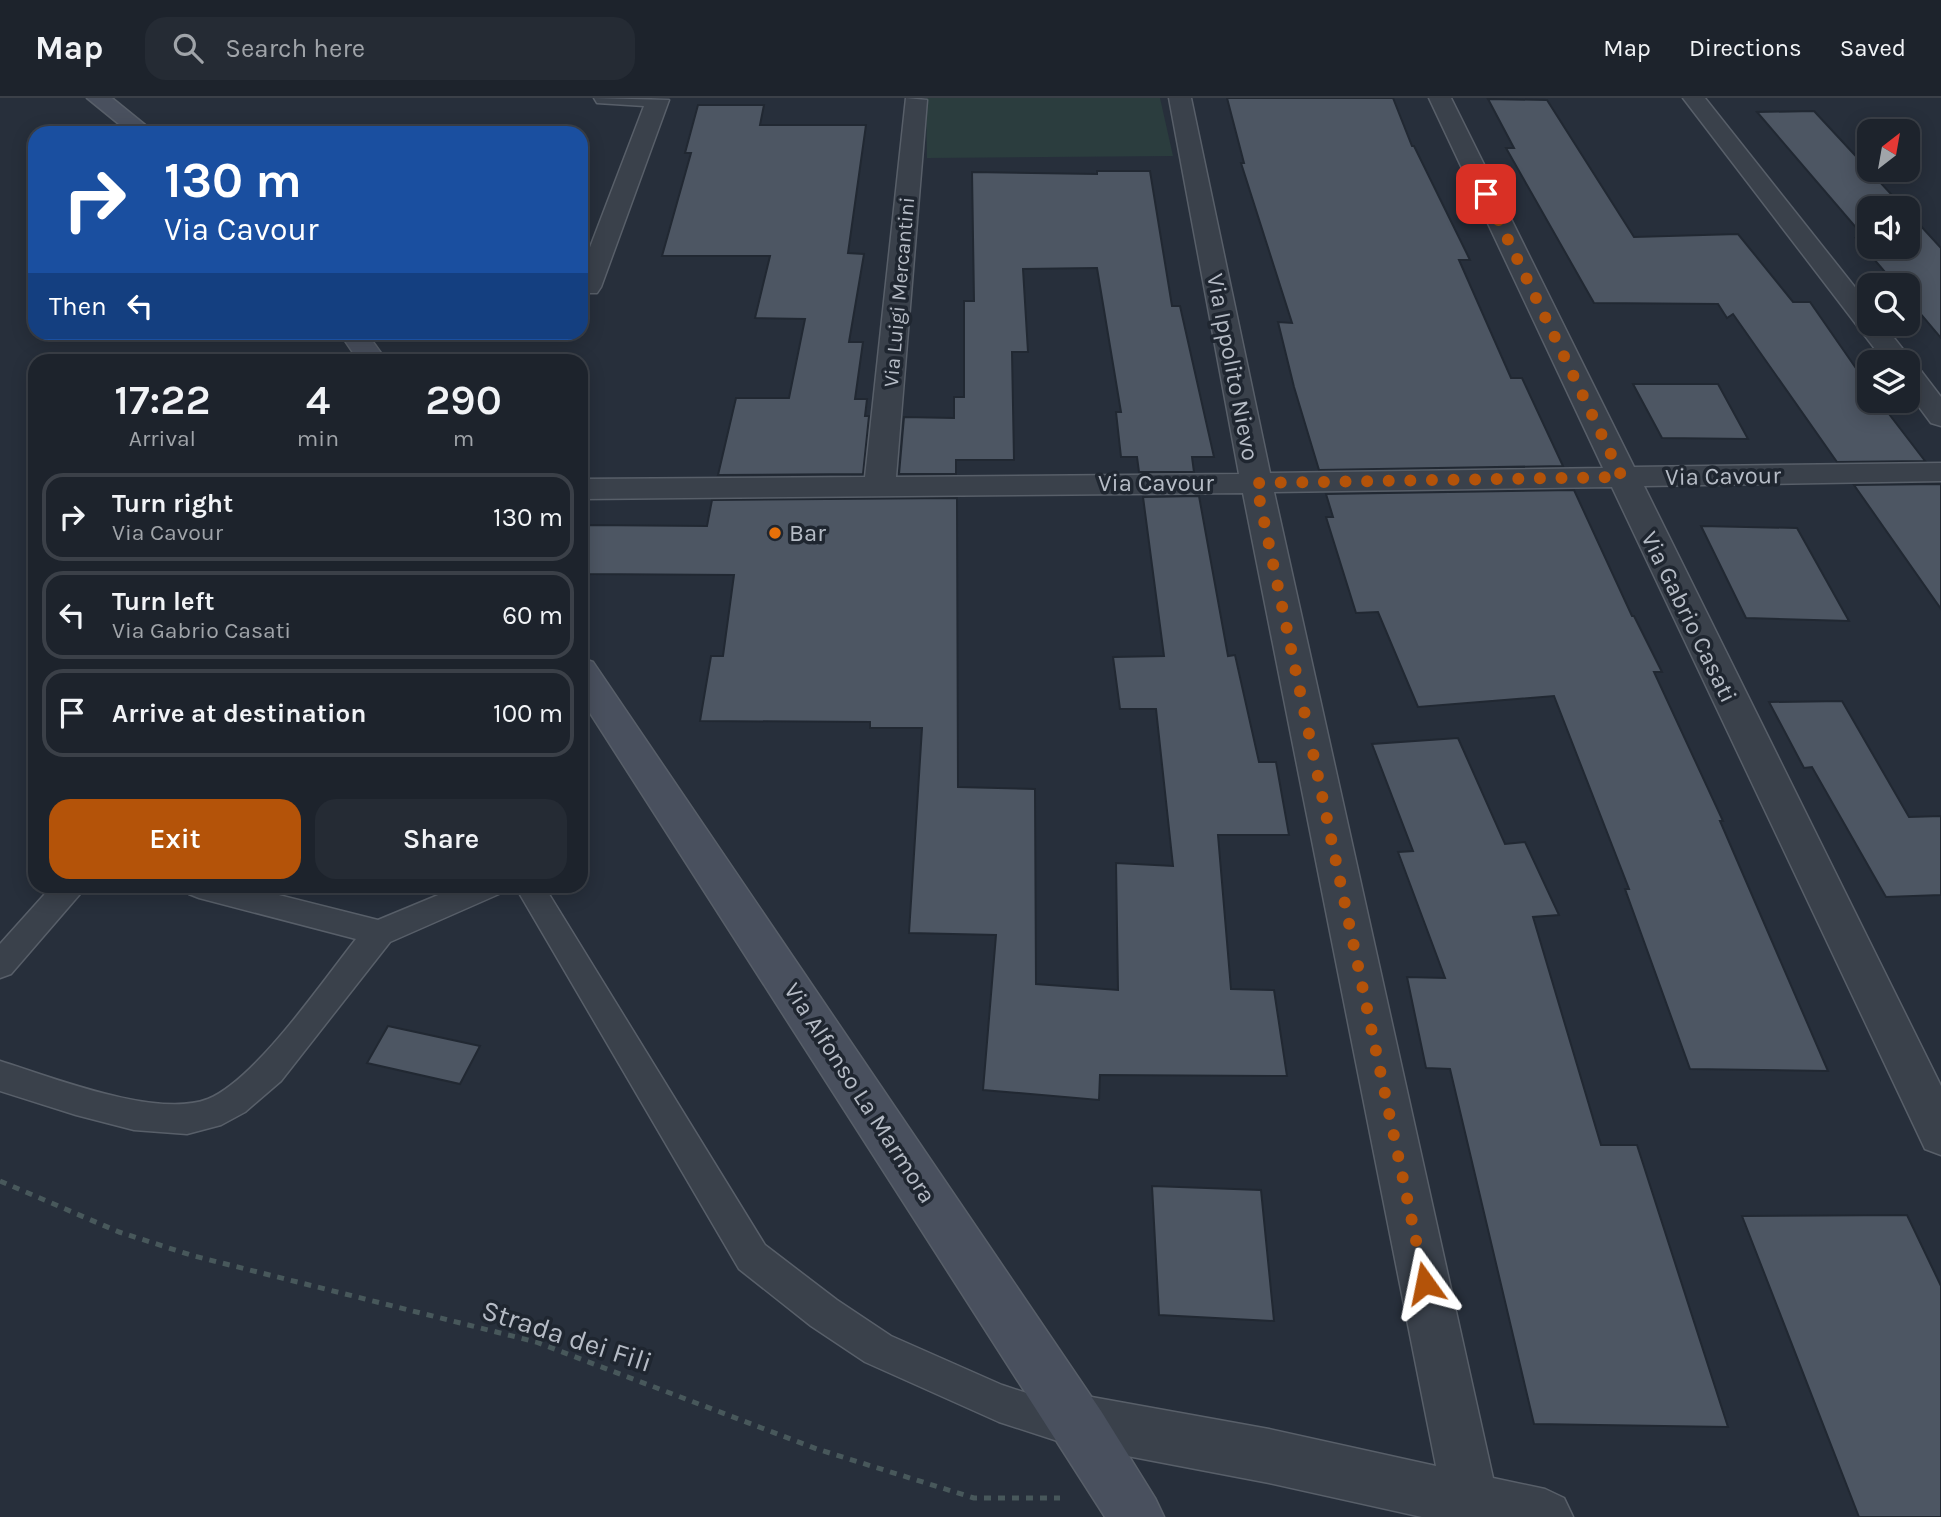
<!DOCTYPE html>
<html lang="en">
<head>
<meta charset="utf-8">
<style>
  :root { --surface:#1d232c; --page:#252b34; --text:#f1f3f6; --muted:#a0a4a9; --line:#3b4048; --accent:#b45309 }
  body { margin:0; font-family:Karla,sans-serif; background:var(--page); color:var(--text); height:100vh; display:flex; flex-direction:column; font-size:26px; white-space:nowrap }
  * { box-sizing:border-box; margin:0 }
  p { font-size:23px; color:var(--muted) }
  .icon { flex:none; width:38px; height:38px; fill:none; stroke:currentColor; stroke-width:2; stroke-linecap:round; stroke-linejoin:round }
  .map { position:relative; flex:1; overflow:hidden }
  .sheet { position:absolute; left:28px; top:256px; width:560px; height:539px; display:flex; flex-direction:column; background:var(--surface); border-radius:21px; box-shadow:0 4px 18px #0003,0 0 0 2px var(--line) }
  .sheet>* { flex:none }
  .hud { position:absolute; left:28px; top:28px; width:560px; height:214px; border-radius:21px; box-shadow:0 4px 18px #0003,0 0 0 2px var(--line); background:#1a4fa0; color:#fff; overflow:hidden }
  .needle { width:46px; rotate:31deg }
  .fabs { position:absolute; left:1857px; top:21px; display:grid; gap:14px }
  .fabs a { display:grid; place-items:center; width:63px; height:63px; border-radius:14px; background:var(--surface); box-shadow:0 4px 18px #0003,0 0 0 2px var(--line); font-size:35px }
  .pin { position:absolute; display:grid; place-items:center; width:60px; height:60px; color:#fff; margin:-30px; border-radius:14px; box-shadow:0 4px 10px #0006 }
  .me { position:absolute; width:77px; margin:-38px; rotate:348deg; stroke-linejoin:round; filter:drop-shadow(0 0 5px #0008) }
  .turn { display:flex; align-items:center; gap:24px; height:147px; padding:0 21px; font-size:32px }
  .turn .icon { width:91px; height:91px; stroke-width:2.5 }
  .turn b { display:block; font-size:49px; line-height:60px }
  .then { display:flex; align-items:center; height:66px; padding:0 21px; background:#0003; gap:14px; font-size:26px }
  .eta { display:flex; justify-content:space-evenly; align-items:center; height:119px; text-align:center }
  .eta b { font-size:42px; font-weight:600; line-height:49px }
  .cta { display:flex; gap:14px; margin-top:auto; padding:14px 21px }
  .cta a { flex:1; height:80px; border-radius:21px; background:var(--accent); color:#fff; font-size:28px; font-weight:600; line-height:80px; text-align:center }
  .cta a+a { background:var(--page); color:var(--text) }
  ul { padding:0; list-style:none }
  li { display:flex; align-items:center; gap:21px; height:88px; margin:0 14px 10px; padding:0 7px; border:4px solid var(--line); border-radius:21px }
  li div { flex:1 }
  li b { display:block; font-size:26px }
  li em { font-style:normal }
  header { display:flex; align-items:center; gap:42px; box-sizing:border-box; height:98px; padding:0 35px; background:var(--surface); border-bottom:2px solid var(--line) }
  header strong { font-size:33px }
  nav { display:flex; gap:38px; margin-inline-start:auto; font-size:24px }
  .search { width:490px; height:63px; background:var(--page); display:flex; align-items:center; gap:18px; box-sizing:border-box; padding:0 24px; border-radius:21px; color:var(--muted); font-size:26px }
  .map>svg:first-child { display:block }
  .green { fill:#2b3d3e }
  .building { fill:#4d5663; stroke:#212832; stroke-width:2 }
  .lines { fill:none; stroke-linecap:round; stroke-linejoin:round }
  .lane-casing { stroke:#585f69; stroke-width:3 }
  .street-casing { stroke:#585f69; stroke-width:3 }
  .secondary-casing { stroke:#585f69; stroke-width:3 }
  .path { stroke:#48585b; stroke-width:5; stroke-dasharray:7 7; stroke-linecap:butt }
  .lane { fill:#3a414b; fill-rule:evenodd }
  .street { fill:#3a414b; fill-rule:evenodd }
  .secondary { fill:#49505e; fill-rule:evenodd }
  .route { stroke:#b45309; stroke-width:12; stroke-dasharray:0 21.6 }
  .food-dot { fill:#e8710a; stroke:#1f2630; stroke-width:2.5 }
  .labels { text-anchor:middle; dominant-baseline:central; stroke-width:7; stroke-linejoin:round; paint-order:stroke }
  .far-street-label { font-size:21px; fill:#b6bcc6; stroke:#1f2630 }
  .street-label { font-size:24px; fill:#b6bcc6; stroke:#1f2630 }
  .poi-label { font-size:24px; fill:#b6bcc6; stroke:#1f2630; text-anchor:start }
  .near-street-label { font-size:28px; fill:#b6bcc6; stroke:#1f2630 }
</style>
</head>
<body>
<header>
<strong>Map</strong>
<div class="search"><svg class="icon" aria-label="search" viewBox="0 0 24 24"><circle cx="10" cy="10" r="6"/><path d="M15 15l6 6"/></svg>Search here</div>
<nav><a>Map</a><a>Directions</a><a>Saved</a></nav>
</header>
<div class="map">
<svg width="1941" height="1419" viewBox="0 0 1941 1419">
  <rect width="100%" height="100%" fill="#272f3b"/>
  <path class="green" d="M926 0H1160L1173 58 927 60Z"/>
  <g class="building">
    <path d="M1227 0H1393L1412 48H1414L1470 162H1459L1511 280H1522L1563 368 1319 372 1294 289 1278 224 1292 225 1241 65H1244Z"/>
    <path d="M1488 1 1547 2 1634 139 1738 136 1793 204H1810L1869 289V303H1879L1925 363 1837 364 1733 216 1727 220 1718 206 1594 205 1506 50H1514Z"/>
    <path d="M698 7H764L760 27H866L848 155 864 156 849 244H863L855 301H867L865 318H869L863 376 718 377 736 300H789L805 221 755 220 770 158H662L691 55H685Z"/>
    <path d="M1814 13 1904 110H1869V149H1908V114L1941 150V240L1908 201V187H1896L1856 140H1865L1757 14Z"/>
    <path d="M1097 73H1150L1172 208H1180L1214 359H1192L1194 374H1139L1137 359H1121L1116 314H1121L1097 170 1023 171 1028 254H1012L1014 362H956V376H899L904 319 954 320V299H964V203H974L972 74 1097 76Z"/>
    <path d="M1633 286H1718L1748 341 1662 340Z"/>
    <path d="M1941 386V511L1854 387Z"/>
    <path d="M1574 392 1632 518H1634L1662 574H1654L1723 723H1720L1828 973 1690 971 1625 791H1629L1554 598 1418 609 1378 514 1356 515 1326 419H1333L1326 396Z"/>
    <path d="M1199 398 1228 558 1235 557 1259 664H1276L1289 737H1218L1231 891 1274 892 1287 978 1100 977 1099 1002 983 992 996 837 909 835 922 630H870V624L700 623 711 558H723L734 477 581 476V451L588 427 707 428 712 402 957 400 958 689 1035 691 1036 886 1118 892 1116 765 1173 768 1156 611H1120L1113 559 1164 558 1143 399Z"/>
    <path d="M1701 428 1797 430 1849 523 1746 520Z"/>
    <path d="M1842 603 1909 719 1941 718V797L1886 799 1812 669 1804 670 1769 604Z"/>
    <path d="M1458 640 1505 746 1525 744 1559 817 1533 819 1601 1047H1637L1728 1329 1534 1326 1450 971 1426 970 1407 879 1445 880 1398 754 1413 753 1372 646Z"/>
    <path d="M388 928 480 948 460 986 367 965Z"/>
    <path d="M1152 1088 1261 1092 1274 1223 1159 1217Z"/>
    <path d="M1907 1117 1941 1188V1419H1859L1742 1118Z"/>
  </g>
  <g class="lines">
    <g class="lane-casing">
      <g id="lane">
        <path d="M52 788H85L80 796 11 876 0 880V846Z"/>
        <path d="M185 788H243L378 822 460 788H504L499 796 390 844 281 983 245 1014 221 1027 187 1036 134 1032 76 1017 0 993V963C51 979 157 1021 208 1001 256 981 322 884 356 841L199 800 189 796Z"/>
        <path d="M515 788H544L765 1147 837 1202 891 1238 1002 1287 1090 1316 1095 1330 1090 1344 1076 1349 999 1324 865 1264 811 1228 739 1171Z"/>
      </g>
    </g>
    <g class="street-casing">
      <g id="street">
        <path d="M594 0 669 2 601 189 597 195H581V173L644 8 597 5Z"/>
        <path d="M906 0 927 2 896 379 1239 376 1169 0H1191L1270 375 1603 370 1429 0H1451L1634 369 1941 365V383L1644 388 1941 988V1057L1925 1051 1612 389 1274 394 1493 1380 1545 1391 1564 1400 1573 1419H1422L1269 1385 1075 1348 1056 1341 1049 1322 1056 1303 1075 1296 1269 1331 1436 1368 1243 395 581 401V381L865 379Z"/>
        <path d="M1683 0H1705L1869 207V226H1883L1913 264 1911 267 1918 269 1941 299V328L1931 325 1908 294V264H1885Z"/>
      </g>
    </g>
    <g class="secondary-casing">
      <g id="secondary">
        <path d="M87 0H112L155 35H130Z"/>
        <path d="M339 234H366L386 262H358Z"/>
        <path d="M581 560 593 564 1101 1313 1155 1400 1164 1419H1105L581 601Z"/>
      </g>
    </g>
    <path class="path" d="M0 1083 119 1134 194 1158 536 1244 817 1351 974 1400H1060"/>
    <use href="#lane" class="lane"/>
    <use href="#street" class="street"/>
    <use href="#secondary" class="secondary"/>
  </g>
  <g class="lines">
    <path class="route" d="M1425 1185 1256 385 1622 379 1486 96"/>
  </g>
  <circle class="food-dot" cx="775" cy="435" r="7"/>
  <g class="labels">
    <g class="far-street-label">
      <text transform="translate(899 194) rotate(-85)">Via Luigi Mercantini</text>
    </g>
    <g class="street-label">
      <text transform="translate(1233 269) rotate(79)">Via Ippolito Nievo</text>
      <text transform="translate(1723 378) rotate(-1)">Via Cavour</text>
      <text x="1156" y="385">Via Cavour</text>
      <text transform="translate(1689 519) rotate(64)">Via Gabrio Casati</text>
      <text transform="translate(860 995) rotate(57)">Via Alfonso La Marmora</text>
    </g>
    <g class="poi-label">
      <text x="789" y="435">Bar</text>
    </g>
    <g class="near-street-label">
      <text transform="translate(567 1238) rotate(18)">Strada dei Fili</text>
    </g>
  </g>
</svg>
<div class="fabs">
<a><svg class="needle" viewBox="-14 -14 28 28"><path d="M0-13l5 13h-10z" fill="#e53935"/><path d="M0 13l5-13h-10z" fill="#a0a4a9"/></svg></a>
<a><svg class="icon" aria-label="sound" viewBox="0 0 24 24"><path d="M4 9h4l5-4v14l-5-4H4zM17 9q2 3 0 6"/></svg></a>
<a><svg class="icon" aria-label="search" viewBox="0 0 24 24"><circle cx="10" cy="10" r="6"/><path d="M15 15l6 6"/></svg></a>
<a><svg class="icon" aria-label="layers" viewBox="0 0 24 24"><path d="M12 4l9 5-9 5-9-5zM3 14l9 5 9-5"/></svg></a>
</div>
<div class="pin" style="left:1486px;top:96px;background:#d93025"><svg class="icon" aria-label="arrive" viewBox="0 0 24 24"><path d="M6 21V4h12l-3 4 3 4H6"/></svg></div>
<svg class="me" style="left:1425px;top:1185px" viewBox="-20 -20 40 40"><path d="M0-17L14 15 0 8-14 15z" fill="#b45309" stroke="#fff" stroke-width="4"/></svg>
<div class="hud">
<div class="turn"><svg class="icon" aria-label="right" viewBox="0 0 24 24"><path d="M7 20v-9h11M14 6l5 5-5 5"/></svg><div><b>130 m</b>Via Cavour</div></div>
<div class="then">Then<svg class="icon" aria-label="left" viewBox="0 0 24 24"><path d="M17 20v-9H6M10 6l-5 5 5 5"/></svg></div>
</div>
<section class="sheet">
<div class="eta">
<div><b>17:22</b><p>Arrival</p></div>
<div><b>4</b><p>min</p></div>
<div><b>290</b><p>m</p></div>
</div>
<ul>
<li><svg class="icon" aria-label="right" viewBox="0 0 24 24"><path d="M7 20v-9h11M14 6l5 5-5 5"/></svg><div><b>Turn right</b><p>Via Cavour</p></div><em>130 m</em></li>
<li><svg class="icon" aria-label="left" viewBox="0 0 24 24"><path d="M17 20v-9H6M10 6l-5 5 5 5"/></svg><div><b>Turn left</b><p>Via Gabrio Casati</p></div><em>60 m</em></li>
<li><svg class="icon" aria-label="arrive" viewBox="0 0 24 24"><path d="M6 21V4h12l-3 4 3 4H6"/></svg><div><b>Arrive at destination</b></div><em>100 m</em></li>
</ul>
<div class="cta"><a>Exit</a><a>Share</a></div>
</section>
</div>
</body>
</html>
